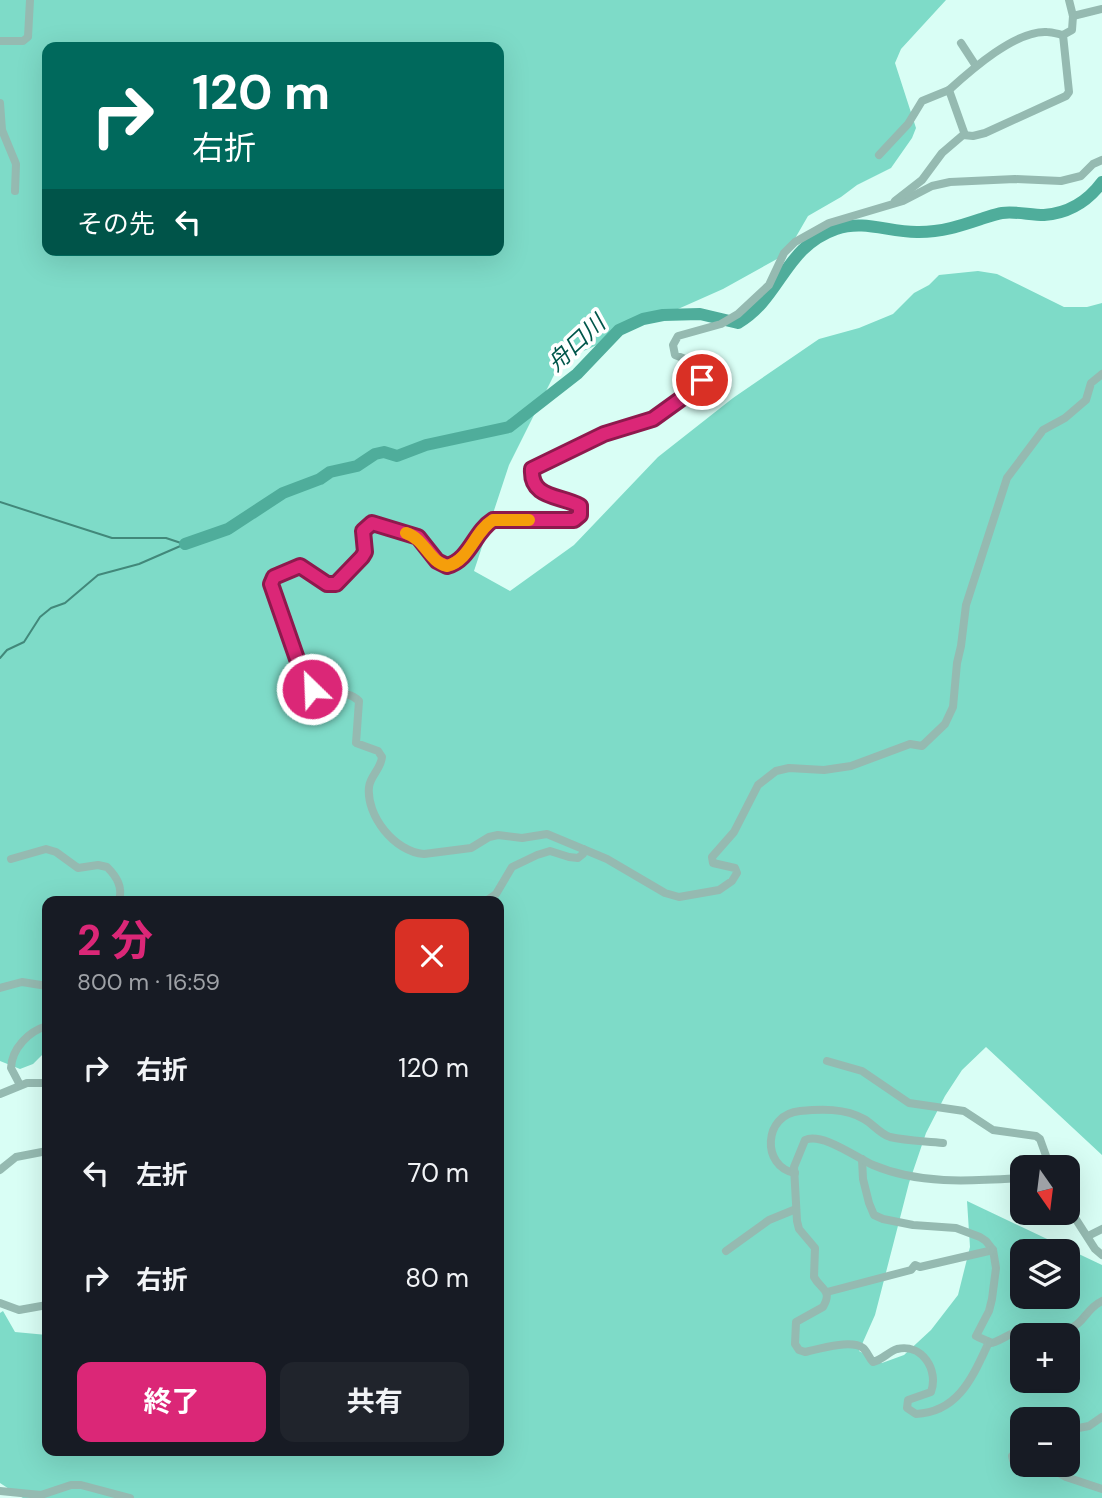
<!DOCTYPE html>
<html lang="ja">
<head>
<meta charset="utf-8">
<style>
  :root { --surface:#171b24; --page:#20242c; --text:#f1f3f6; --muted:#9ea1a6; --accent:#db2777 }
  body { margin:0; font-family:"DM Sans","Noto Sans JP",sans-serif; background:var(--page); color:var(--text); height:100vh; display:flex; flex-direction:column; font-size:26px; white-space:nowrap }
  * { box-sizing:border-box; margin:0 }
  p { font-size:23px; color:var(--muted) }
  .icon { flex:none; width:38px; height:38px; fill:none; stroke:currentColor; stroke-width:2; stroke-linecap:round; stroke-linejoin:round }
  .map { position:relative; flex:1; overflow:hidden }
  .drawer { position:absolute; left:42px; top:896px; width:462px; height:560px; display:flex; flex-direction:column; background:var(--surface); border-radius:14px; box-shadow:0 7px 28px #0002 }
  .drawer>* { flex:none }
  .top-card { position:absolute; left:42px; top:42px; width:462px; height:214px; border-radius:14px; box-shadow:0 7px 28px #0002; background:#00695c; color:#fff; overflow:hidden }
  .needle { width:46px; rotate:166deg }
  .tools { position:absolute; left:1010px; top:1155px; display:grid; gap:14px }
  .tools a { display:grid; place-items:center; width:70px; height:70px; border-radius:14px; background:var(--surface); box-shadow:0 7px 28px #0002; font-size:35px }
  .pin { position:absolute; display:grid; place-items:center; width:60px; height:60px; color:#fff; margin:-30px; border:4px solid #fff; border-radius:50%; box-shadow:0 2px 7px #0007 }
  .me { position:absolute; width:77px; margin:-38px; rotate:336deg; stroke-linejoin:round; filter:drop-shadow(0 0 5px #0008) }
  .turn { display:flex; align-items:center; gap:24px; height:147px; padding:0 35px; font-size:32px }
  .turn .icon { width:91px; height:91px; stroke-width:2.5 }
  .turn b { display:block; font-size:49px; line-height:60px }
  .then { display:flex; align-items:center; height:66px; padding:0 35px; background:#0003; gap:14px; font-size:26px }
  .round { display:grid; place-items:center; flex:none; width:74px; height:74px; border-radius:14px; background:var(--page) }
  .overview { display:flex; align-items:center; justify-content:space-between; height:119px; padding:0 35px }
  h1 { font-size:42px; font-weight:700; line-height:52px; color:var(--accent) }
  .cta { display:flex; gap:14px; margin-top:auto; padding:14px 35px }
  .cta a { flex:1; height:80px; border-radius:14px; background:var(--accent); color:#fff; font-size:28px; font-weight:700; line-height:80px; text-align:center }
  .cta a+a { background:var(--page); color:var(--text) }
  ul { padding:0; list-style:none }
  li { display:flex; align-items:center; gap:21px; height:105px; padding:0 35px }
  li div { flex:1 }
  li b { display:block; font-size:26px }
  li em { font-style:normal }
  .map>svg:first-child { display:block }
  .forest { fill:#7edbc8; fill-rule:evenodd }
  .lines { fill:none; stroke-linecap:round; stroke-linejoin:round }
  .stream { stroke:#42887a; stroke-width:2 }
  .river { stroke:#4fad9b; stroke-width:12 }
  .street { stroke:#95bab1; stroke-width:8 }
  .route-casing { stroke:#8e194d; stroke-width:18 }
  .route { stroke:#db2777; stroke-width:12 }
  .slow { stroke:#f59e0b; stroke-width:12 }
  .labels { text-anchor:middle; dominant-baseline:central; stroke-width:7; stroke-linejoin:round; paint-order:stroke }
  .water-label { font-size:23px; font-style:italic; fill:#00564a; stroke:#fff }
</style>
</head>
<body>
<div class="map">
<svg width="1102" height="1498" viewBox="0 0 1102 1498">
  <rect width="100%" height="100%" fill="#d9fef5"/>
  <path class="forest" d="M0 0H946L901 49 895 63 916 128 912 138 891 168 857 185 841 197 808 216 786 254 723 289 561 361 509 465 474 571 510 591 574 545 658 457 733 398 819 339 859 328 893 314 914 293 929 285 939 275 978 271 997 274 1064 307H1087L1102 303V1155L986 1047 962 1070 945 1096 926 1133 909 1183 875 1315 859 1351 882 1363 904 1355 931 1330 958 1295 970 1247 967 1201 1102 1265V1498H23L0 1483V1313L3 1311 15 1332 47 1335V1451H499V901H47V1050L33 1064 20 1069 0 1061ZM47 47H499V250H47ZM1022 1251H1068V1297H1022ZM1022 1335H1068V1381H1022ZM1022 1419H1068V1465H1022Z"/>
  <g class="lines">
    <g class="stream">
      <path d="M0 502 112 538H166L184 544"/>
      <path d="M0 658 7 650 24 642 40 617 51 608 65 603 98 575 139 564 185 544"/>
    </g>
    <path class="river" d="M185 544 228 529 283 493 320 479 330 472 357 466 375 454 384 452 397 456 426 445 509 427 577 374 619 330 643 319 663 315 700 314 738 323C781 298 784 247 836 229 865 219 890 233 919 232 942 232 960 226 981 219 988 217 995 214 1002 213 1015 211 1030 215 1044 215 1069 213 1088 201 1102 182"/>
    <g class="street">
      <path d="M1073 16 1102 9"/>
      <path d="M0 41H23L28 37 30 0"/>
      <path d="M961 43 976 66"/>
      <path d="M949 90C971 70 1016 30 1047 32 1052 32 1058 34 1063 35"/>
      <path d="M0 103 2 130 16 164 15 191"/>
      <path d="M879 155 908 124 922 101 949 90 965 135"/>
      <path d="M1102 160 1093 164 1081 176 1061 181 1015 179 950 182 932 186 903 201 829 223 795 242 784 253 769 285 738 314 721 324 678 336 673 345 675 355 693 362 701 368 702 380 696 389 653 420 603 434 564 452 532 469C530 499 561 495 580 506V515L574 520H493L487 524 458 562 447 566 437 561 418 537 372 523 363 531 364 552 362 557 336 584H327L300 566 274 577 272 588 307 685C324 700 345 686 359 701L356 743 378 751 382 757C381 769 370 776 369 787 366 816 395 852 424 854L471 848 489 837 498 835 522 838 547 834 607 859 665 893 679 897 719 890 732 881 737 873 735 868 713 863 712 857 734 832 758 785 776 771 789 768 824 770 851 766 910 744 922 746 945 724 953 707 957 663 961 646 966 605 1007 478 1043 430 1065 418 1086 400 1091 383 1102 374"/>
      <path d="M895 201 922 180 942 153 963 135 973 136 985 133 1066 96 1069 92 1063 35 1072 30 1073 16 1069 0"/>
      <path d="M11 859 46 849 56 852 78 868 98 865 107 867C117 877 123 887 119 901"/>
      <path d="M486 901 496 894 512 867 537 855 550 851 569 857 578 858 583 854V849"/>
      <path d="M0 988 22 982 47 986"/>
      <path d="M827 1061 862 1071 909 1103 964 1111 993 1130 1036 1136 1040 1139 1050 1167"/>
      <path d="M20 1085 11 1068C12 1048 29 1031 47 1026"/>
      <path d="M0 1094 27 1083H47"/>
      <path d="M862 1159 863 1179 869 1203 874 1215 883 1219 913 1225 956 1228 980 1237 986 1241 993 1250 996 1268 992 1299 989 1311 976 1336 978 1337 992 1343C1003 1340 1011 1332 1023 1329 1040 1325 1057 1334 1073 1327 1084 1322 1087 1308 1102 1301"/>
      <path d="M0 1170 16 1157 47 1151"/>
      <path d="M795 1173C761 1167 763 1114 800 1111 821 1109 845 1108 864 1119 873 1124 880 1134 890 1137 907 1141 926 1141 943 1143"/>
      <path d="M1068 1207 1095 1249 1102 1255"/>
      <path d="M1088 1236 1102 1229"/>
      <path d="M726 1251 769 1220 796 1209"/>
      <path d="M827 1292 911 1270 915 1265 920 1267 993 1250"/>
      <path d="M0 1303 19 1310 47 1305"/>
      <path d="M989 1342C973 1376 959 1412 916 1414L907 1408 908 1400 931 1392C939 1370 922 1343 897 1349 888 1352 882 1360 873 1362 869 1358 867 1351 863 1348 851 1339 818 1349 805 1352L799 1350 795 1344 796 1322 823 1307C833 1290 821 1290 814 1277L815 1248 799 1229 797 1221 794 1167 805 1140C822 1132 857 1158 873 1165 920 1185 972 1181 1022 1178"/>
      <path d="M1068 1430 1089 1426 1102 1417"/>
      <path d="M1022 1450 1012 1456 1013 1460 1022 1462"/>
      <path d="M1045 1465 1066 1477 1102 1489"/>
      <path d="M0 1491 41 1495 71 1485H81L130 1498"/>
    </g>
  </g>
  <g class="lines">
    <g class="route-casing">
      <path id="route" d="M312 689 304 679 271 584 274 577 300 566 327 584H336L362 557 365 552 363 531 372 523 418 537 437 561 447 566C470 560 474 532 493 520H574L580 515V506C561 495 530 499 532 469L604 434 653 419 696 388 702 380"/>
    </g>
    <use href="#route" class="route"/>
    <path class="slow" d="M406 533C426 540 428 561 447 566 470 560 474 532 493 520H529"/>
  </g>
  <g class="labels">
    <g class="water-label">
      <text transform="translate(576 343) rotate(-43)">舟口川</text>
    </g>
  </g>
</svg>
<div class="tools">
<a><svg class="needle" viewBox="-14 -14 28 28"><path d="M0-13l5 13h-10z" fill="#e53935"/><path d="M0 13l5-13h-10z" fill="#9ea1a6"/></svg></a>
<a><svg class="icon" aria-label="layers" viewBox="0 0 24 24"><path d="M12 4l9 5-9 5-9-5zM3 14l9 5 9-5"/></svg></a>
<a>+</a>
<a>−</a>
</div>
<div class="pin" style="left:702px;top:380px;background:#d93025"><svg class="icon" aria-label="arrive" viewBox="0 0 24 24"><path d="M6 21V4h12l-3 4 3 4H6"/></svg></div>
<svg class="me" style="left:312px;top:689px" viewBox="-20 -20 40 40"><circle r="17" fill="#db2777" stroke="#fff" stroke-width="3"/><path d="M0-11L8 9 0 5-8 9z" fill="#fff"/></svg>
<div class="top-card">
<div class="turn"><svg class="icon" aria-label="right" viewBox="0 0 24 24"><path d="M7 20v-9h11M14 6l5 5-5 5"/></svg><div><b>120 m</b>右折</div></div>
<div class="then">その先<svg class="icon" aria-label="left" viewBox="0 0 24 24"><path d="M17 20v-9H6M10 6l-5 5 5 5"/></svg></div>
</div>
<section class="drawer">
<div class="overview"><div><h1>2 分</h1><p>800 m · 16:59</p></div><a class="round" style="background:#d93025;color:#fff"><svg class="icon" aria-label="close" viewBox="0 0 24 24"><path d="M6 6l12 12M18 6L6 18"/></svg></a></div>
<ul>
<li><svg class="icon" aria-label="right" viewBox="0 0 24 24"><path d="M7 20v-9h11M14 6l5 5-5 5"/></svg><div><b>右折</b></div><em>120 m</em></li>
<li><svg class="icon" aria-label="left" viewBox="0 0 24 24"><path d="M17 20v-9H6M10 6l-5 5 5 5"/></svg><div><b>左折</b></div><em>70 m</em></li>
<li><svg class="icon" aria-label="right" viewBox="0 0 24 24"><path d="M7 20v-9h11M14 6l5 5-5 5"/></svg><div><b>右折</b></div><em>80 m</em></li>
</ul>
<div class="cta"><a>終了</a><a>共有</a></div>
</section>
</div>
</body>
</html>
